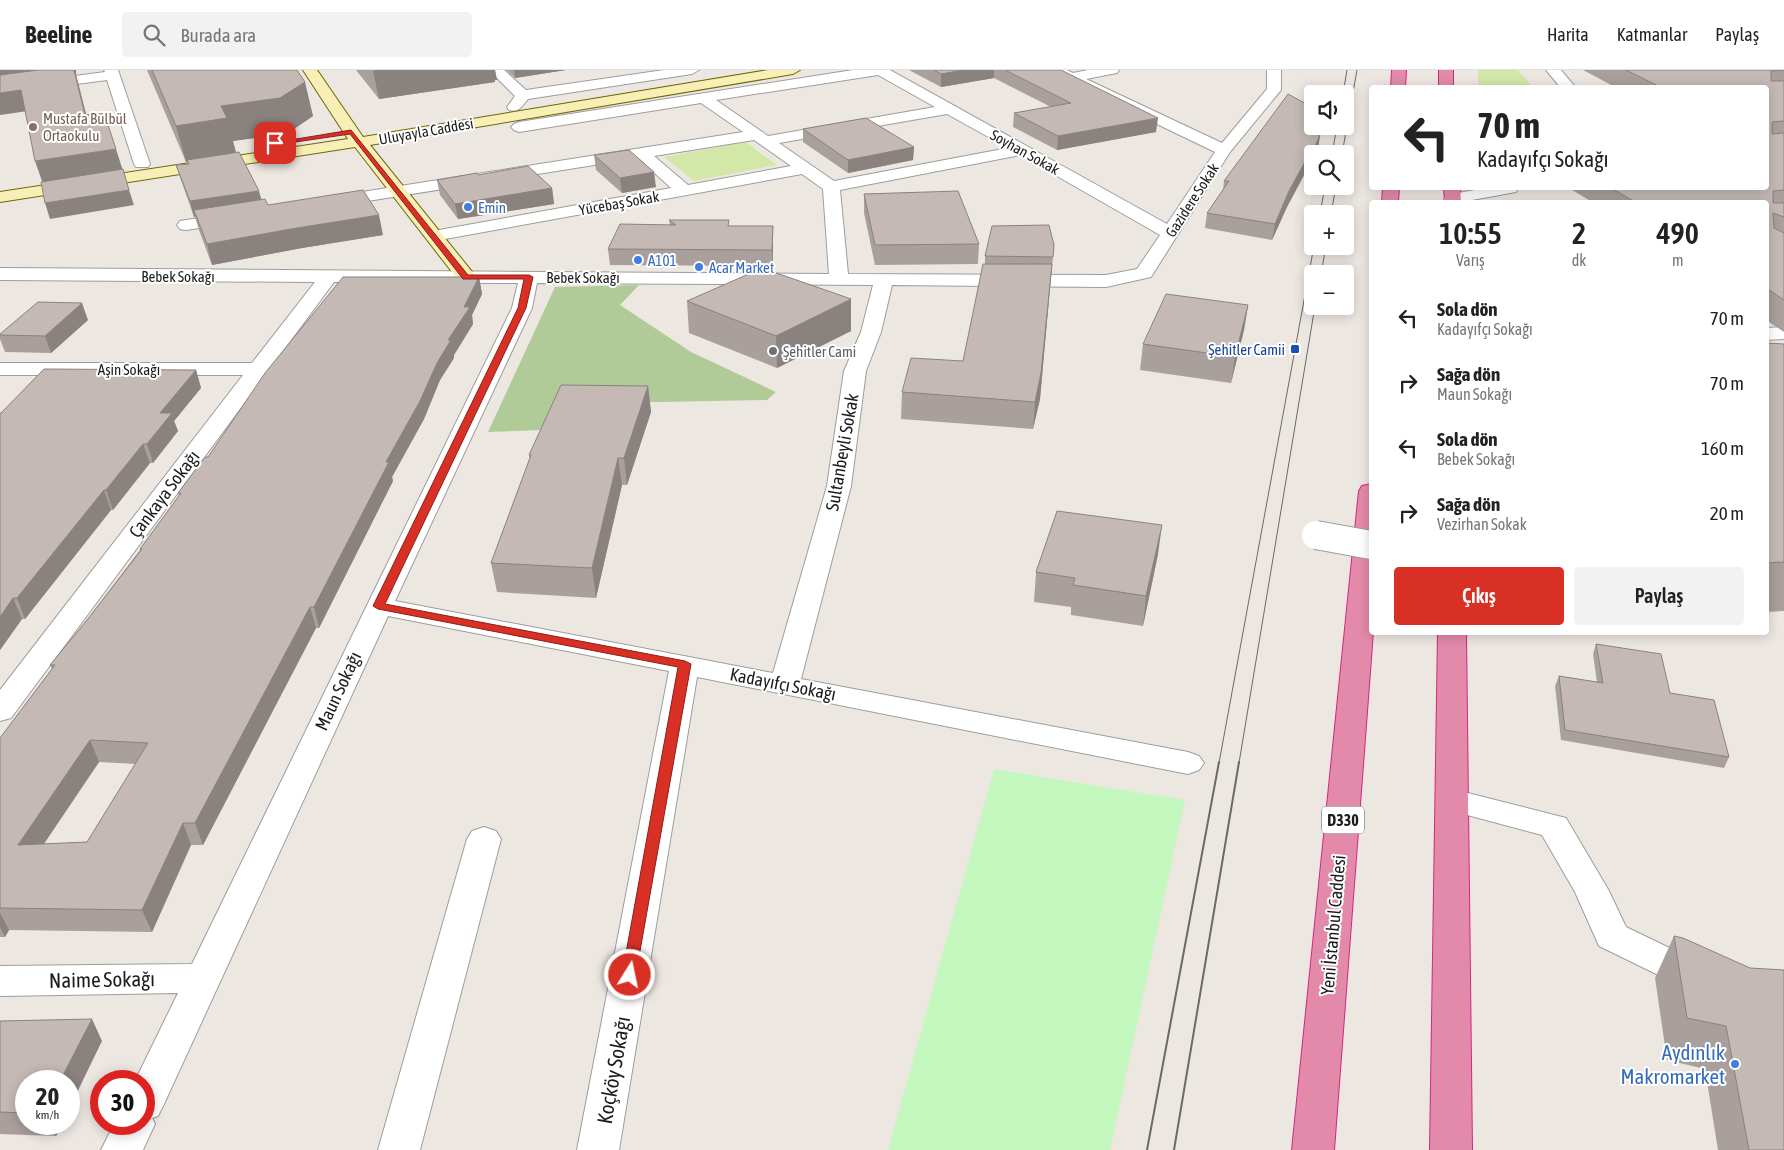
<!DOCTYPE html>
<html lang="tr">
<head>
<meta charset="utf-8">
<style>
  :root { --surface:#fff; --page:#f2f2f2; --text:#222; --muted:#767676; --line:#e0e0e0; --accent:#d93025 }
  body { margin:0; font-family:"Asap Condensed",sans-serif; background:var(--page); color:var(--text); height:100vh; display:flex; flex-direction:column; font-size:19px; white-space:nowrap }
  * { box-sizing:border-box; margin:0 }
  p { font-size:16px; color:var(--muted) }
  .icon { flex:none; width:28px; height:28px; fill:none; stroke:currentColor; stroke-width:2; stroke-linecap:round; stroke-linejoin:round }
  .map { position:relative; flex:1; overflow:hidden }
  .details { position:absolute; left:1369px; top:130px; width:400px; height:435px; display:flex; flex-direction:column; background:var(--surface); border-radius:5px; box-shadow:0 2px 12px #0003 }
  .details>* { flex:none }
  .banner { position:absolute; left:1369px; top:15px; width:400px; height:105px; border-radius:5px; box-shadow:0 2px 12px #0003; background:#fff; color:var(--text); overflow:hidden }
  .buttons { position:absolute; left:1304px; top:15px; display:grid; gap:10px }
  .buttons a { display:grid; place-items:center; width:50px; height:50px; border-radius:5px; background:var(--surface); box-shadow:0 2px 12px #0003; font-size:25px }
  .speed { position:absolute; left:15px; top:1000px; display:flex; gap:10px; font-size:25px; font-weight:700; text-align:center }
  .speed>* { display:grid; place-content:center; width:65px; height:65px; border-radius:50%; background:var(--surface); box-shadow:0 2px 12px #0003; line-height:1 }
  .speed small { font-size:12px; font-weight:400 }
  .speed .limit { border:8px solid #d22; background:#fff; color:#111 }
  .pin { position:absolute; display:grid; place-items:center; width:42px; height:42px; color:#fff; margin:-21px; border-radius:10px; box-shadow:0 2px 8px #0006 }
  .me { position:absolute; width:55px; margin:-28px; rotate:10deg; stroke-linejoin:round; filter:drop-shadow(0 0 4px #0008) }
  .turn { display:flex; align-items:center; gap:18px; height:105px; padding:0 25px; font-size:22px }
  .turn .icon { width:65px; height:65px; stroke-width:2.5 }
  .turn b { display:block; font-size:35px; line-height:42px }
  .eta { display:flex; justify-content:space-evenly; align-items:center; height:85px; text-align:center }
  .eta b { font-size:30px; font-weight:600; line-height:35px }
  .cta { display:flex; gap:10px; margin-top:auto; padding:10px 25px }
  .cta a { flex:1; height:58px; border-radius:5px; background:var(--accent); color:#fff; font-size:20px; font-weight:600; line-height:58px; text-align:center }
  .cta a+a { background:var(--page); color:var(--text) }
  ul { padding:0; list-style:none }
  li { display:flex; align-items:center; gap:15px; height:65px; padding:0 25px }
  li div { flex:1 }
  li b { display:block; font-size:19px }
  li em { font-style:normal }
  header { display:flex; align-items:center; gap:30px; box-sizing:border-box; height:70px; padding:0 25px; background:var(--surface); border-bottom:1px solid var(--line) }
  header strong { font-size:24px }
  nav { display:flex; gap:28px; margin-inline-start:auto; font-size:18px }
  .search { width:350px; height:45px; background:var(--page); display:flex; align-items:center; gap:12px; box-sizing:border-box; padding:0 18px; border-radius:5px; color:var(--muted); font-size:19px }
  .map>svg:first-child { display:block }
  .grass { fill:#d2e7a8 }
  .forest { fill:#b0cb97 }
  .park { fill:#c4f7be }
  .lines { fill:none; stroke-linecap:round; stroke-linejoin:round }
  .street-casing { stroke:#9d9d9d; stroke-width:2 }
  .secondary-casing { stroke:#6e6708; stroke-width:2 }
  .highway-casing { stroke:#d12881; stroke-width:2 }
  .street { fill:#fff; fill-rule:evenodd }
  .secondary { fill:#f7efb5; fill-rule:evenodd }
  .highway { fill:#e38aab; fill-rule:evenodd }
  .tram-far1 { stroke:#6a6a6a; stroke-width:1 }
  .tram { stroke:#6a6a6a; stroke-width:2 }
  .street-bridge-casing { stroke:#9d9d9d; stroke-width:30; stroke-linecap:butt }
  .street-bridge { stroke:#fff; stroke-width:28 }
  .wall { fill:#a99f9c; fill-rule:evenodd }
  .shaded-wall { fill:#89827f }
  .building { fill:#c4b9b5; stroke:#89827f; fill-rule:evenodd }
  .route { fill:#d93025; stroke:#8d1f18 }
  .education-dot { fill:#8d6e63; stroke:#fff; stroke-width:2 }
  .shop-dot { fill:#3f7fe0; stroke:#fff; stroke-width:2 }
  .transit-dot { fill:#1a4fb4; stroke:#fff; stroke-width:2 }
  .worship-dot { fill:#6b7280; stroke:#fff; stroke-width:2 }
  .labels { text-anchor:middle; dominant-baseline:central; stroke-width:4; stroke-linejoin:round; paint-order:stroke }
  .far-education-label { font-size:15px; fill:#785e54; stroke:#fff; text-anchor:start }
  .far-street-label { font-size:15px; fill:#1c1c1c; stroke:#fff }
  .far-shop-label { font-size:15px; fill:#366cbe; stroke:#fff; text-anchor:start }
  .far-transit-label { font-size:15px; fill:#164399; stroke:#fff; text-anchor:end }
  .far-worship-label { font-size:15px; fill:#5b616d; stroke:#fff; text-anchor:start }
  .shield { fill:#fff; stroke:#606060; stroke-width:1 }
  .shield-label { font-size:16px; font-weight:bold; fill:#1c1c1c }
  .street-label { font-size:18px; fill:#1c1c1c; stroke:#fff }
  .near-street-label { font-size:21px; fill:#1c1c1c; stroke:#fff }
  .near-shop-label { font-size:21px; fill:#366cbe; stroke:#fff; text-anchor:end }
</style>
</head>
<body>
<header>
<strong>Beeline</strong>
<div class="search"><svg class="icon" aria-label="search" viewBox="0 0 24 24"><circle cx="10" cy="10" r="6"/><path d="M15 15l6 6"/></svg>Burada ara</div>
<nav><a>Harita</a><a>Katmanlar</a><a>Paylaş</a></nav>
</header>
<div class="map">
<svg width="1784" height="1080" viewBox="0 0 1784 1080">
  <rect width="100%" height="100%" fill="#ede7e2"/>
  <g class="grass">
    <path d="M1478 0H1518L1533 17H1478Z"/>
    <path d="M745 72 777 95 694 111 664 87Z"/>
  </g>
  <path class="forest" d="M639 215 620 235 691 282 776 322 767 330 556 334 540 360 488 362 555 217Z"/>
  <path class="park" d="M994 699 1185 730 1110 1080H888Z"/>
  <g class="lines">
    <g class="street-casing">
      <g id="street">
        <path d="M104 0H118L150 94 148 97H136L134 94 107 10 0 24V16L105 2Z"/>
        <path d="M489 0H504L526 20 664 0H699L692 4 528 29C522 36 519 43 509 40L507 37 515 26Z"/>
        <path d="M853 0H890L1167 154 1215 82 1051 3 1049 0H1067L1073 3 1088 0H1119L1117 3 1086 9 1222 73 1267 19V0H1281V20L1230 82 1151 207 1106 217 892 215 881 262 866 301 851 416 801 609 1188 682 1199 686 1204 693 1199 700 1188 704 697 607 619 1080H577L669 601 388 546 164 1034 158 1046 152 1048 155 1054 143 1080H101L114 1054H144V1011H135L178 923 0 926V896L192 894 512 238 518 213 334 212 11 648 0 651V620L243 305H0V293H252L315 212 0 210V198L829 204 823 119 802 104 434 171 428 170 425 166 428 162 671 118 638 88 330 137 324 136 321 132 324 128 330 127 743 62 701 33 519 62 514 60 511 57 514 54 519 52ZM878 5 935 37 768 66 716 30ZM947 44 1008 78 834 111 779 73ZM754 70 791 96 688 115 654 86ZM1020 85 1160 165 1137 199 1106 205 848 204 840 120ZM537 213 873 215 861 262 844 301 827 416 773 603 395 531 532 238Z"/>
        <path d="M1546 0H1561L1576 18H1561Z"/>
        <path d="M1486 118H1518L1516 122 1461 132H1447L1444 129 1447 125Z"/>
        <path d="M233 143 239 144 242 148 239 152 186 160 180 159 177 155 180 151 186 150Z"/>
        <path d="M1784 257V269L1766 270V258Z"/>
        <path d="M1452 719 1566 748 1609 821 1626 857 1709 897 1714 907 1709 917 1696 921 1683 917 1599 876 1575 822 1542 765 1441 738 1436 730 1441 722Z"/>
        <path d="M484 757 496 761 501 769 420 1080H378L467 769 472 761Z"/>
      </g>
    </g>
    <g class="secondary-casing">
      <path id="secondary" d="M303 0H317L363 67 768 0H800L793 4 370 75 473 203 476 207 473 211 466 213 459 211 355 77 0 132V122L348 69Z"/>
    </g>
    <g class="highway-casing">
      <g id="highway">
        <path d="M1392 0H1406L1405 18H1391Z"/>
        <rect x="1439" y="0" width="14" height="18"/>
        <path d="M1383 118H1399L1398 132H1382Z"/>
        <path d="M1444 118H1460L1461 132H1445Z"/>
        <path d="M1371 414 1373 562 1334 1080H1292L1359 421 1362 416Z"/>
        <path d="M1438 562H1466L1472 1080H1430Z"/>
      </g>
    </g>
    <use href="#street" class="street"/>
    <use href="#secondary" class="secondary"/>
    <use href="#highway" class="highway"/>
    <g class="tram-far1">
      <path d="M1343 24 1347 0"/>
      <path d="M1332 84 1337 56"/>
      <path d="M1342 84 1357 0"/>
      <path d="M1320 144 1325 116"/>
      <path d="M1331 144 1336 116"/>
      <path d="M1321 204 1326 176"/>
      <path d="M1219 693 1314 176"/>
      <path d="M1239 693 1315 236"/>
    </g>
    <g class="tram">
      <path d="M1147 1080 1219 692"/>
      <path d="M1174 1080 1239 692"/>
    </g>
    <g class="street-bridge-casing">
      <path id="street-bridge" d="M1316 465 1371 475"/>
    </g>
    <use href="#street-bridge" class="street-bridge"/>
  </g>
  <g class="wall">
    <path d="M147 0H297L313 46 288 63 233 71 236 82 262 130 268 135 383 165 302 178 212 195 199 160 195 147H194L181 110 176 95 189 94 188 91 186 92Z"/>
    <path d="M356 0H495L497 10H495V12L379 29Z"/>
    <path d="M506 0H566L515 8Z"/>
    <path d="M909 0H1061L1156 62 1057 80 1013 57 1014 43 1051 37 994 8 941 17Z"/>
    <path d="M1583 0H1784V262L1766 250V132H1592L1569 118H1766V18H1617Z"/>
    <path d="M1319 56 1316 65H1320L1318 79 1316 84H1312L1306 105H1304L1287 137 1272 170 1205 158 1207 143 1223 120 1224 111Z"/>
    <path d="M803 59 914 77 913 90 848 103 803 72Z"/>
    <path d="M594 85 656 117 622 123 596 100Z"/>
    <path d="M478 105 552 118 554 134 458 149 440 125 437 110Z"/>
    <path d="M864 124 979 174 978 194 875 195 864 143Z"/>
    <path d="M669 150 730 156H773V196L610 195 608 179 670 155Z"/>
    <path d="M1054 175 1040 329 1033 359 901 349 902 322 963 291 985 194V186Z"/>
    <path d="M479 207 482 224 472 245 473 254 454 285V288L440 310 424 349 392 407 393 411 319 558H316L203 775H191L152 862 9 860 5 867H0V668L52 599 50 595 87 550 140 480V479L179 426 178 423 208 387ZM99 692 136 694 87 772 44 774Z"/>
    <path d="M687 231 851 261 777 298 689 263Z"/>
    <path d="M1248 235 1244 260 1231 313 1140 300 1143 274Z"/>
    <path d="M88 250 51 283 5 282 0 269V264Z"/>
    <path d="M1766 273 1784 274V541L1766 542Z"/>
    <path d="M196 300 201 318 174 351 178 361 153 393H150L113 440H111L25 549H22L0 580V343Z"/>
    <path d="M648 316 651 342 627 415H622L596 528 497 522 491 493 530 390 529 385Z"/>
    <path d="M1158 484 1143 556 1071 545V537L1034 532 1036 502Z"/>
    <path d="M1596 574 1670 623 1729 687 1724 698 1561 670 1555 616 1559 606 1597 612 1593 584Z"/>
    <path d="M1674 866 1750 898 1784 1080H1718L1705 999 1667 990 1655 908Z"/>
    <path d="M0 951 102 971 26 1011V1054H62L56 1066 0 1064Z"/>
  </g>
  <g class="shaded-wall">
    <path d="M0 0H76V4L79 16 92 67 85 45 75 4 0 14Z"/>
    <path d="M378 0H495L497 10H495V12L379 29 373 1Z"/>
    <path d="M514 0H566L515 8Z"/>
    <path d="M964 0H994V8L941 17V4Z"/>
    <path d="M305 12 313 46 288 63 233 71 236 84 186 92 176 56 221 36Z"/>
    <path d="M21 20 28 41 0 45V23Z"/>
    <path d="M1158 48 1156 62 1057 80 1058 66Z"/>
    <path d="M1315 56H1319L1309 78 1312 64Z"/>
    <path d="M1320 65 1318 79 1316 84H1312V91L1306 105 1309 90Z"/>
    <path d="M914 77 913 90 848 103V90Z"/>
    <path d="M116 79 123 101 43 114 35 91Z"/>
    <path d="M1306 90 1304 105 1287 137 1272 170 1275 154 1289 121Z"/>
    <path d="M654 102 656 117 622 123 620 108Z"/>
    <path d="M552 118 554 134 458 149 455 134Z"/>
    <path d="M129 120 134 135 50 149 45 133Z"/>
    <path d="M259 121 263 136 194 140 195 147H194L190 131Z"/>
    <path d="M379 145 383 165 302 178 212 195 207 174 297 158Z"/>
    <path d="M773 156V196L772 180Z"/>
    <path d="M1052 194 1040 329 1033 359 1035 332Z"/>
    <path d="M479 207 482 224 472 245 473 254 454 285V288L440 310 424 349 392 407 393 411 319 558 314 537 386 392 448 270Z"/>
    <path d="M851 229V261L777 298 776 266Z"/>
    <path d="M82 233 88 250 51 283 45 266Z"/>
    <path d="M1248 235 1244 260 1231 313 1235 287Z"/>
    <path d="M196 300 201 318 174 351 178 361 153 393 147 374 160 343Z"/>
    <path d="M648 316 651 342 627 415 624 388Z"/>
    <path d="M143 374 150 393 113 440 106 420Z"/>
    <path d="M618 388 622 415 596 528 592 498Z"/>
    <path d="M104 420 111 440 25 549 17 528Z"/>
    <path d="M1162 455 1158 484 1143 556 1146 526Z"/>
    <path d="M13 528 22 549 0 580V547Z"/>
    <path d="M310 537 316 558 203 775 195 753Z"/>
    <path d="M90 670 99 692 28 797 18 775Z"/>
    <path d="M183 753 191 775 152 862 142 840Z"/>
    <path d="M0 843 9 860 5 867 0 857Z"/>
    <path d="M92 949 102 971 69 1039V1011H60Z"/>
    <path d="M49 1054H62L56 1066Z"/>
  </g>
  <g class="building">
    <path d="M38 0H74L85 45 104 43 116 79 35 91 21 20 0 23V5Z"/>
    <path d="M152 0H297L305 12 280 28 221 36 227 48 176 56Z"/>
    <path d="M934 0H964L941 4Z"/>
    <path d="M1005 0H1061L1158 48 1058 66 1014 43 1071 33Z"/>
    <path d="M1626 0H1784L1771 1V11H1784V51L1772 52V64L1784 63V120L1773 121V133H1784V147L1773 143 1774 158 1784 163V230L1766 218V132H1635L1611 118H1766V18H1662Z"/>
    <path d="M1288 24 1312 37V56H1315L1312 64 1320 65 1309 90H1306L1289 121 1275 154 1207 143 1229 111H1224Z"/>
    <path d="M866 48 914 77 848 90 803 59Z"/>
    <path d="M629 80 654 102 620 108 594 85Z"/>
    <path d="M239 82 259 121 190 131 176 95 189 94 187 90Z"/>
    <path d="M528 96 552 118 455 134 437 110 477 103 478 105Z"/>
    <path d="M123 99 129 120 45 133 41 112Z"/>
    <path d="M363 120 379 145 297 158 207 174 194 140 265 129 268 135Z"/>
    <path d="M958 121 979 174 875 175 864 124Z"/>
    <path d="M669 150H729L728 156H773L772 180 608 179 620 154 676 155Z"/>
    <path d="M1049 155 1054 175 1053 187 985 186 992 156Z"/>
    <path d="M983 194H1052L1041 303 1035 332 902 322 911 288 963 291Z"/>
    <path d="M760 199H765L851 229 776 266 687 231Z"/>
    <path d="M343 207H479L464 237H470L448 270H451L437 293 420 331 386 392H389L314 537H310L195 753H183L142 840 0 838V668L55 595H50L87 550 142 479H140L181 423H178L205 387H208L265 303ZM90 670 148 673 87 772 18 775Z"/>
    <path d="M1166 224 1248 235 1235 287 1143 274Z"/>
    <path d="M38 232 82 233 45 266 0 265V264Z"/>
    <path d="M1766 273 1784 274V492L1766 493Z"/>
    <path d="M44 299 196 300 160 343H172L147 374H143L106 420H104L17 528H13L0 547V343H1Z"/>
    <path d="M561 315 648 316 624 388H618L592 498 491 493 531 385H529Z"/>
    <path d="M1057 441 1162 455 1146 526 1073 515 1075 508 1036 502Z"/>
    <path d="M1596 574 1661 584 1670 623 1714 630 1729 687 1565 660 1559 606 1603 613Z"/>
    <path d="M1674 866 1683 868 1750 898 1784 900V1080H1749L1726 956 1687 948Z"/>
    <path d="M92 949 60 1011H26V1043L0 1042V951Z"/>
  </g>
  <path class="route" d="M351 60 468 205H529L533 207 526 238 385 534 685 591 691 594 635 909 630 911 624 909 622 905 678 597 378 539 373 536 518 238 524 209H463L350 64 275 75 272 73Z"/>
  <circle class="education-dot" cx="33" cy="57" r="5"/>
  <g class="shop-dot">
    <circle cx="468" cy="137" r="5"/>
    <circle cx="638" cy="190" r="5"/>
    <circle cx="699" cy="197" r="5"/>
    <circle cx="1735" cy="994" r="5"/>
  </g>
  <rect class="transit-dot" x="1290" y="274" width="10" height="10" rx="2.5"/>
  <circle class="worship-dot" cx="773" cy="281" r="5"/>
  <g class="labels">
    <g class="far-education-label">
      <text x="43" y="48">Mustafa Bülbül<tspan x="43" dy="17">Ortaokulu</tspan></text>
    </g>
    <g class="far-street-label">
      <text transform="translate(426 61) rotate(-10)">Uluyayla Caddesi</text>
      <text transform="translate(1025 82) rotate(29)">Soyhan Sokak</text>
      <text transform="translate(1192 130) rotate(-57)">Gazidere Sokak</text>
      <text transform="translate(619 133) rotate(-10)">Yücebaş Sokak</text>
      <text x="178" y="206">Bebek Sokağı</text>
      <text x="583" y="207">Bebek Sokağı</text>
      <text x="129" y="299">Aşin Sokağı</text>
    </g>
    <g class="far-shop-label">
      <text x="478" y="137">Emin</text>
      <text x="648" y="190">A101</text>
      <text x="709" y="197">Acar Market</text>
    </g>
    <g class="far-transit-label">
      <text x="1285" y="279">Şehitler Camii</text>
    </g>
    <g class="far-worship-label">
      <text x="783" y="281">Şehitler Cami</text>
    </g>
    <rect class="shield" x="1322" y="736.5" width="42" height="27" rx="4"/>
    <g class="shield-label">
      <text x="1343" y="750">D330</text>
    </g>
    <g class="street-label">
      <text transform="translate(842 382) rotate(-80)">Sultanbeyli Sokak</text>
      <text transform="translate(164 424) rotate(-53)">Çankaya Sokağı</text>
      <text transform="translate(783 614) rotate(11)">Kadayıfçı Sokağı</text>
      <text transform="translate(338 621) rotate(-65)">Maun Sokağı</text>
      <text transform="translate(1333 855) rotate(-85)">Yeni İstanbul Caddesi</text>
    </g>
    <g class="near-street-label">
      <text transform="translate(102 909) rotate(-1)">Naime Sokağı</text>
      <text transform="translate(613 1000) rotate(-80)">Koçköy Sokağı</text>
    </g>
    <g class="near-shop-label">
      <text x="1725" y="982">Aydınlık<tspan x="1725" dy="24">Makromarket</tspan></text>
    </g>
  </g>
</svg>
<div class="buttons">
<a><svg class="icon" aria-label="sound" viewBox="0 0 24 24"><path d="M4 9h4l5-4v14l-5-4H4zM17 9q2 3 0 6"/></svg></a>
<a><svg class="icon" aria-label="search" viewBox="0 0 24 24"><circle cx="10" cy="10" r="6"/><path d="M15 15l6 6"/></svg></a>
<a>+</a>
<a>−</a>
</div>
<div class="speed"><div>20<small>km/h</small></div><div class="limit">30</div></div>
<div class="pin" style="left:275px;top:73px;background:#d93025"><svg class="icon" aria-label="arrive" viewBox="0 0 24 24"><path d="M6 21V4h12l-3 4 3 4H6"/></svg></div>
<svg class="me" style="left:630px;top:905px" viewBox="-20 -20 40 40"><circle r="17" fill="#d93025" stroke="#fff" stroke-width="3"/><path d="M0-11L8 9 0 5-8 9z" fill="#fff"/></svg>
<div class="banner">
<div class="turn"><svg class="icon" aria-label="left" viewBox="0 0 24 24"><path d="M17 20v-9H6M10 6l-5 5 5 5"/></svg><div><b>70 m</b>Kadayıfçı Sokağı</div></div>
</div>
<section class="details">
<div class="eta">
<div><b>10:55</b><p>Varış</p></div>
<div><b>2</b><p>dk</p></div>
<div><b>490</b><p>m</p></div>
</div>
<ul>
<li><svg class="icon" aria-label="left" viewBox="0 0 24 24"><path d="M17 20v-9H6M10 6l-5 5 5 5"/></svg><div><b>Sola dön</b><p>Kadayıfçı Sokağı</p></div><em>70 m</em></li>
<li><svg class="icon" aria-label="right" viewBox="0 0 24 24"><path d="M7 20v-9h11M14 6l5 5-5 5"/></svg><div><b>Sağa dön</b><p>Maun Sokağı</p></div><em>70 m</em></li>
<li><svg class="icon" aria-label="left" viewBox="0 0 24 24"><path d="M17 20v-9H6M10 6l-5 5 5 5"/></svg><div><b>Sola dön</b><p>Bebek Sokağı</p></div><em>160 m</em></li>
<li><svg class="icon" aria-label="right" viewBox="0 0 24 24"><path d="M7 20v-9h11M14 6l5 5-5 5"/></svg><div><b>Sağa dön</b><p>Vezirhan Sokak</p></div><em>20 m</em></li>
</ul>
<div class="cta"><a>Çıkış</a><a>Paylaş</a></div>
</section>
</div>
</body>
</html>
